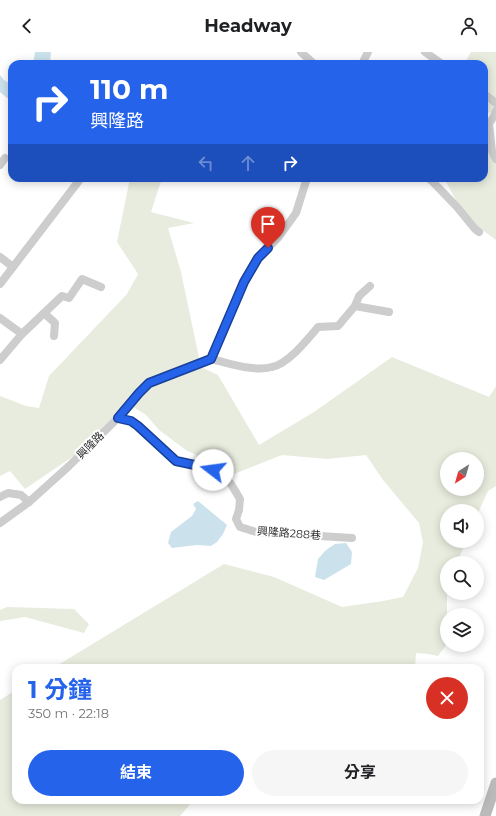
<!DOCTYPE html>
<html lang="zh-TW">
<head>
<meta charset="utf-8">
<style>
  :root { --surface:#fff; --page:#f6f6f6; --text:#202124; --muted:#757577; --accent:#2563eb }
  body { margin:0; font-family:Montserrat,"Noto Sans TC",sans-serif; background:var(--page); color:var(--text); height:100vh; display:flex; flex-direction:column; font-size:15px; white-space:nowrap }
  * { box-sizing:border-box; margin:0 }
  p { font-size:13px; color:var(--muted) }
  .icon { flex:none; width:22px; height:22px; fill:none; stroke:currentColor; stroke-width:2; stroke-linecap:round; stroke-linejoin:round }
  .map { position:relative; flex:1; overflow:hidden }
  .panel { position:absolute; left:12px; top:612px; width:472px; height:140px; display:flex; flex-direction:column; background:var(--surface); border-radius:12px; box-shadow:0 2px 10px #0003 }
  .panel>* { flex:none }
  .hud { position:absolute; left:8px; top:8px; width:480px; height:122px; border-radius:12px; box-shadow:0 2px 10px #0003; background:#2563eb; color:#fff; overflow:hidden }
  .needle { width:26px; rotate:217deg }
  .fabs { position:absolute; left:440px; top:400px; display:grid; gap:8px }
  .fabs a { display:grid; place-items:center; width:44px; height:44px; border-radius:50%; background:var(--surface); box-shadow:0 2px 10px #0003; font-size:20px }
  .pin { position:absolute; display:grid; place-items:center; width:34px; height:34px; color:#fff; margin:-41px -17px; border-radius:50% 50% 50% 0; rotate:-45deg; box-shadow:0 0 4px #0007 }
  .pin .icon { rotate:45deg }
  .me { position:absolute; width:44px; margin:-22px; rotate:285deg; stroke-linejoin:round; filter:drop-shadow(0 0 3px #0008) }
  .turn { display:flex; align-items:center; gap:14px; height:84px; padding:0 16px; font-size:18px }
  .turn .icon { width:52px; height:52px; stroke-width:2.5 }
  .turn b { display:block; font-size:28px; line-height:34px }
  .lanes { display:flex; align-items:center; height:38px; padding:0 16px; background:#0003; justify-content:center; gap:20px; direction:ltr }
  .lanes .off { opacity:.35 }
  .round { display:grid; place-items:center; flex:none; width:42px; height:42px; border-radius:21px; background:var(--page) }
  .head { display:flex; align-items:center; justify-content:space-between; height:68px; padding:0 16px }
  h1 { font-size:24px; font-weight:700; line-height:30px; color:var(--accent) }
  .action { display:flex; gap:8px; margin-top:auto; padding:8px 16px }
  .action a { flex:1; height:46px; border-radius:24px; background:var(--accent); color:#fff; font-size:16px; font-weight:700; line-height:46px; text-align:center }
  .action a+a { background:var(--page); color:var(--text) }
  header { display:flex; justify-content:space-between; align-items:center; height:52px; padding:0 16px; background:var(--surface); font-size:18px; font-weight:700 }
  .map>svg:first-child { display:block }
  .green { fill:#e7ecde; fill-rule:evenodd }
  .water { fill:#cbe2ec }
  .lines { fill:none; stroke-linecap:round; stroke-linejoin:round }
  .street { stroke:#cdcdcd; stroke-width:8 }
  .secondary { stroke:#bababa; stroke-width:11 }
  .route-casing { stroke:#184099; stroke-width:10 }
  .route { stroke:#2563eb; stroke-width:7 }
  .labels { text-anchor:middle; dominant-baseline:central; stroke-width:4; stroke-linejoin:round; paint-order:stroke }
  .street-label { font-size:11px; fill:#303030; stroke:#fff }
</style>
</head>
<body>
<header><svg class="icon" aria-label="back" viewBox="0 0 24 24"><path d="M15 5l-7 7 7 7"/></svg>Headway<svg class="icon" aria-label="person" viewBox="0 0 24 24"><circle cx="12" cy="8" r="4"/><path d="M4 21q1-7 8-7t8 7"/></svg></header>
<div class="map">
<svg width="496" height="764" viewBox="0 0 496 764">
  <rect width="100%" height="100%" fill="#fff"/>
  <g class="green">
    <path d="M471 0H496V59L484 62V12H464Z"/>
    <path d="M491 87 496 102V188L465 165 444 126H484V90Z"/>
    <path d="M130 126H162L151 160 194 171 168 176 181 220 201 315 218 323 259 393 314 360 392 305 489 345 496 334V434L488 439 477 463V459H447V489H466L457 511H447V592L438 604 428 602 416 601 415 616H53L224 512 274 525 342 555 383 549 403 545 418 516 423 490 419 471 383 428 366 403 327 407 282 403 234 422 186 398 159 378 146 363 127 351 78 401 25 437 10 419 0 424V344L26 354 39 356 49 324 127 242 138 222 117 190ZM447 407H477V437H447Z"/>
    <path d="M7 555 74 557 89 572 84 581 25 565 0 569V558Z"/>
    <path d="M16 638V748H197L193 749 180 764H0V648Z"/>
  </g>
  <g class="water">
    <path d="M35 0H51L50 12H33Z"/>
    <path d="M0 23 4 28 12 33V50L0 40Z"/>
    <path d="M198 449 227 473 223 482 217 490 211 494 197 493 172 496 168 491 171 480 192 464 196 457 193 452Z"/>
    <path d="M346 491 352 500 351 512 324 528 315 525 318 507 326 498 335 492Z"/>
  </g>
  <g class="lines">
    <g class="street">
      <path d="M301 0 314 12"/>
      <path d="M425 0 442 12"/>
      <path d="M362 12 368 0"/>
      <path d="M484 42 496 51"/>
      <path d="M496 59 494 64 489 72 492 99 496 107"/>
      <path d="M0 113 5 106"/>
      <path d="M428 126 432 129 457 155 475 177 479 180"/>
      <path d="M0 205 13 215"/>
      <path d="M0 232 81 126"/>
      <path d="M355 254 389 260"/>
      <path d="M44 261 55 271 54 284"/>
      <path d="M0 266 22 282 62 244 69 246 82 227 101 235"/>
      <path d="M211 307C229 311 253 320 272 315 288 312 307 288 318 275L338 274 355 254 359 244 370 234"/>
      <path d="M0 308 22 282"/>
      <path d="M118 366 131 369 138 374 176 409 204 415 223 422 231 432 240 447 239 458 236 467 240 475 256 480 352 486"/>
      <path d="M0 445 8 441 21 443 29 450"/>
      <path d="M0 471 29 450 69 414 118 366 139 341 149 331 211 307 244 230 258 206 278 186 296 161 307 126"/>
    </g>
    <path class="secondary" d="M485 764 496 731"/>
  </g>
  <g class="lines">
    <g class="route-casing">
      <path id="route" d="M213 418 204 415 176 409 138 374 131 369 118 366 139 341 149 331 211 307 244 230 258 206 268 196"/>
    </g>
    <use href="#route" class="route"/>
  </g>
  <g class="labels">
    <g class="street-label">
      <text transform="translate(90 393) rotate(-45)">興隆路</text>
      <text transform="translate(289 481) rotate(4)">興隆路288巷</text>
    </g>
  </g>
</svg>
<div class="fabs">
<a><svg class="needle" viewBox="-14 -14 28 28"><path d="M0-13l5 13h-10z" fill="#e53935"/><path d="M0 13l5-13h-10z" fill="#757577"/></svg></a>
<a><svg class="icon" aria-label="sound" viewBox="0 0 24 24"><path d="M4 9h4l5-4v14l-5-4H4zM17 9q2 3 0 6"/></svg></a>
<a><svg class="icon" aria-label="search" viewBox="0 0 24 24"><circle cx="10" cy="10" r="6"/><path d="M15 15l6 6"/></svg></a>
<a><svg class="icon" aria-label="layers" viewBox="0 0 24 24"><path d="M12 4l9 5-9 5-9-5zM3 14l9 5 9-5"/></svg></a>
</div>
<div class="pin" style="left:268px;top:196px;background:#d93025"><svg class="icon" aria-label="arrive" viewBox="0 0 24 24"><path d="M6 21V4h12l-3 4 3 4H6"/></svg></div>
<svg class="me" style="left:213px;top:418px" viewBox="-20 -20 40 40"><circle r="19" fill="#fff"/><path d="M0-13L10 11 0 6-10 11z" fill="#2563eb"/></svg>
<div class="hud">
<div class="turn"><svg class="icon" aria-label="right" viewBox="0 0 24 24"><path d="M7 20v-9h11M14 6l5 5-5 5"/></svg><div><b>110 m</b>興隆路</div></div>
<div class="lanes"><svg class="icon off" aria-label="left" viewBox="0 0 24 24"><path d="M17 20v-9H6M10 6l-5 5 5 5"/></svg><svg class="icon off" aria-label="ahead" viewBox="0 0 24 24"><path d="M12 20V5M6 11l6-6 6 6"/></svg><svg class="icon" aria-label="right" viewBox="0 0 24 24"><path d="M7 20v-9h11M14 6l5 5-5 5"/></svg></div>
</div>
<section class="panel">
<div class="head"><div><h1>1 分鐘</h1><p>350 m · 22:18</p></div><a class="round" style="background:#d93025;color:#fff"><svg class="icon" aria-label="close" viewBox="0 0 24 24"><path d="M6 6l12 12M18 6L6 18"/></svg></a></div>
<div class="action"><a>結束</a><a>分享</a></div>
</section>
</div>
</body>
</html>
